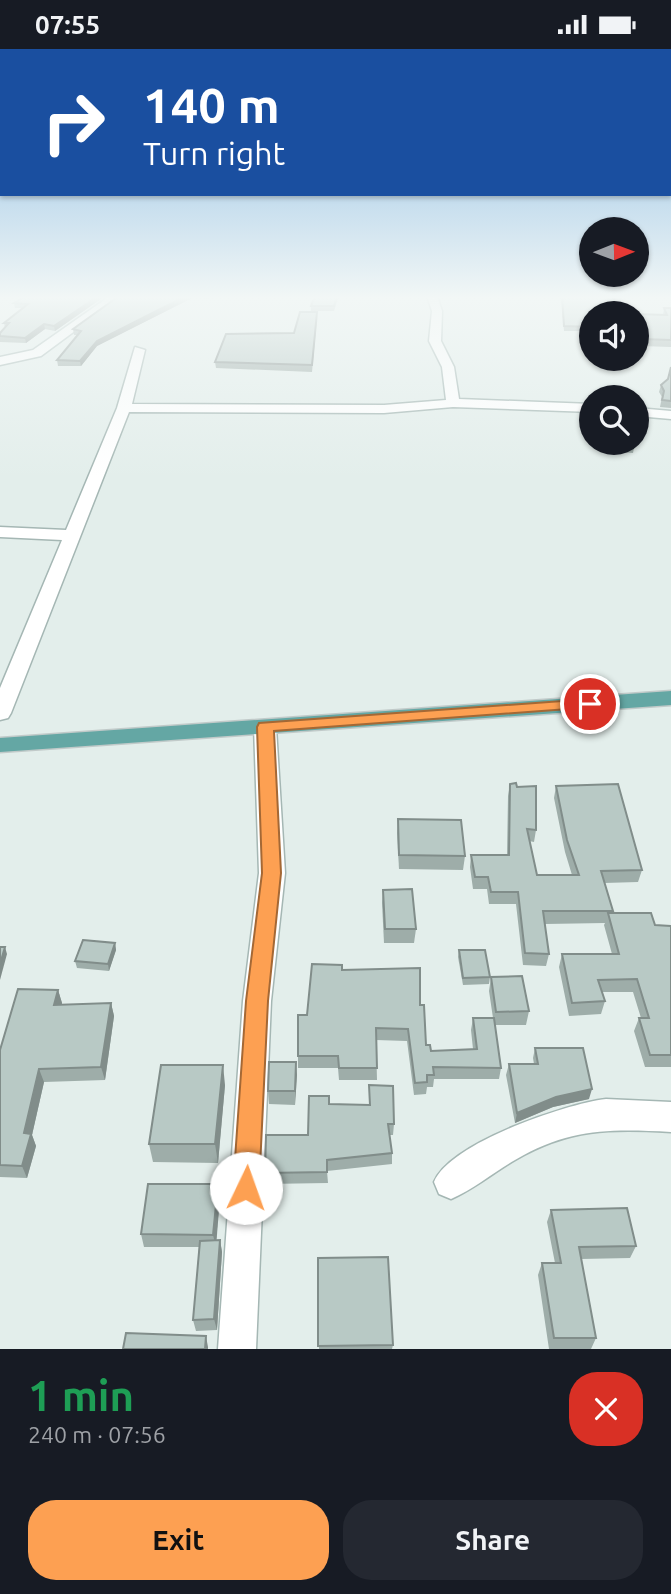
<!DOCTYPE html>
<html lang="en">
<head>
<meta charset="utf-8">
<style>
  :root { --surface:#171b24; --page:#242831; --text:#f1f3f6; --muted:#9ea1a6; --accent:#fda052 }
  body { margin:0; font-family:Ubuntu,sans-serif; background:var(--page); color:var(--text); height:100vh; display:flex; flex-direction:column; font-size:26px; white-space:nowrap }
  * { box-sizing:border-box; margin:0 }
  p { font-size:23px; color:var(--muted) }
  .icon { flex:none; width:38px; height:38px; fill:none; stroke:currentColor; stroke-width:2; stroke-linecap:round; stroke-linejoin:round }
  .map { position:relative; height:1300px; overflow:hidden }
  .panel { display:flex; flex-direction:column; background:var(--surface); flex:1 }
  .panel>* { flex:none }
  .top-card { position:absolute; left:0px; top:0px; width:672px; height:147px; box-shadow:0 2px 5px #0004; background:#1a4fa0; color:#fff; overflow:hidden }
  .needle { width:46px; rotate:89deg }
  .tools { position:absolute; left:579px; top:168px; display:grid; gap:14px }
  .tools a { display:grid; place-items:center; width:70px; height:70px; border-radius:50%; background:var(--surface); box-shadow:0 2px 5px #0004; font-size:35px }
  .pin { position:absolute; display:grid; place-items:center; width:60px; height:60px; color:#fff; margin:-30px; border:4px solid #fff; border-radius:50%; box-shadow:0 2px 7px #0007 }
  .me { position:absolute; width:77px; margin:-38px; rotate:3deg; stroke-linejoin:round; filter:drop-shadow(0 0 5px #0008) }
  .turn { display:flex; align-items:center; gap:24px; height:147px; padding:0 28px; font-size:32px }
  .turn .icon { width:91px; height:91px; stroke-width:2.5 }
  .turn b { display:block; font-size:49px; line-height:60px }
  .round { display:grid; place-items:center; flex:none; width:74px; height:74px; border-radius:28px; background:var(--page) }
  .summary { display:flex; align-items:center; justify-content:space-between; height:119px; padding:0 28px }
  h1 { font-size:42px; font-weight:600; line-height:52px; color:#1e9e55 }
  .button { display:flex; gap:14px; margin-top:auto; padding:14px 28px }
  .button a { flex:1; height:80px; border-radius:28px; background:var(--accent); color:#111; font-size:28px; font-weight:600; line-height:80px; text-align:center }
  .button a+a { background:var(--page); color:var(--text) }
  .status { display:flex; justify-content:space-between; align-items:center; height:49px; padding:0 35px; background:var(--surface); direction:ltr }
  .status svg { height:19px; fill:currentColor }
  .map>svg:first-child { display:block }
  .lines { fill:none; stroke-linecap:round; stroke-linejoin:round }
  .minor-casing { stroke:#a5b7b4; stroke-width:3 }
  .primary-casing { stroke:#c1cac9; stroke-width:3 }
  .minor { fill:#fff; fill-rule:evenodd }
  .primary { fill:#64a7a4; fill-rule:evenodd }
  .wall { fill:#9eada9 }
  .shaded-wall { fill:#818d8a }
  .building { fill:#b8c9c5; stroke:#818d8a; stroke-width:2 }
  .route { fill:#fda052; stroke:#a46835; stroke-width:2 }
</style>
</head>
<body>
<div class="status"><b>07:55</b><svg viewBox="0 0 49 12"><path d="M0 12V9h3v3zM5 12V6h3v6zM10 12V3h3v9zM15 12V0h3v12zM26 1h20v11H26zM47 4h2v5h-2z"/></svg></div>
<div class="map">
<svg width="671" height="1300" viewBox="0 0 671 1300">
  <rect width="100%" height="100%" fill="#e3eeeb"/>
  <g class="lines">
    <g class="minor-casing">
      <g id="minor">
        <path d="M110 247H122L41 307 0 316V308L33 301Z"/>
        <path d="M427 247H437L442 262 441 292 454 318 459 350 592 355V363L453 358 384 364 129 363 11 664 8 669 0 671V639L62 491 0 488V478L66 481 117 359 135 298 145 301 132 355 384 356 446 351 442 318 429 292 432 262Z"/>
        <path d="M637 359 671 362V370L637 367Z"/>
        <path d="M265 671 273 673 276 678 285 824 271 952 256 1300H218L243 952 259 824 254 678 257 673Z"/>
        <path d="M606 1050 671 1053V1083C610 1080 570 1079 515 1111 494 1123 474 1140 451 1150L439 1145 434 1133C450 1094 565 1055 606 1050Z"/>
      </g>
    </g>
    <g class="primary-casing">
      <path id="primary" d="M671 642V656L0 703V689Z"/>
    </g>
    <use href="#minor" class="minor"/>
    <use href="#primary" class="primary"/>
  </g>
  <g class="wall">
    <path d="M105 247 55 282 45 280 26 294 0 293V284L5 279 4 274 23 259H15L14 254Z"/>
    <path d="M119 247H213L210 250 192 249 97 297 81 317H58L57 311 77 286H74L73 280Z"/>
    <path d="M339 247 334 262H311V257Z"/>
    <path d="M561 247H612L592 264V282H564Z"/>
    <path d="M664 259H671V298L641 297 637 286V265L663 266Z"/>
    <path d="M317 269 312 323 216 319 215 313 294 284Z"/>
    <path d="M671 318V359L660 358 662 348 659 343 661 336 668 330Z"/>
    <path d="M608 394H635L633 404 608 402Z"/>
    <path d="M510 735 517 738 536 781 534 793 529 792 537 826H572L565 803 554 749 556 737 642 821 638 833 604 834 612 864 655 876 671 877V1018H645L634 982 639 969H641L633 943H602L605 952 601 965 569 967 559 918 562 905H612L604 876 605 874 545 875 549 905 546 917 523 916 516 855H489L487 840H473L470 818 471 806H507L508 747Z"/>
    <path d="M398 770 465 807 463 821 399 820 397 784Z"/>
    <path d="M383 841 416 880 414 894H384L382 854Z"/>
    <path d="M115 894 116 901 109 922 77 919 75 912Z"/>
    <path d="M459 901 490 928 489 935 463 936 458 908Z"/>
    <path d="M342 921 420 956 426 996 431 1002 473 1000 471 981 473 969H493L489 942 491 928 529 962 526 976H495L501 1019 499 1030H434L433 1038H427L426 1045 414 1046 407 992 376 991 377 1031H339L338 1019H298V1007L307 966Z"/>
    <path d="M58 941 62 954V956L111 954 114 967 105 1031 44 1033 32 1086 36 1097 27 1129 0 1128V1001Z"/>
    <path d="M535 999 589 1050 553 1058 515 1074 506 1026 509 1015H534L533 1009Z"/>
    <path d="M296 1013 295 1056 269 1055 268 1042Z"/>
    <path d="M225 1036 218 1114 153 1113 149 1095Z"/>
    <path d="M329 1055 369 1056 394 1075 393 1086H389L392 1104V1115L327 1122 328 1134 266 1135 265 1124 308 1086Z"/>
    <path d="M218 1135 220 1148 216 1191H220L222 1203 217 1281 196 1282 193 1271 199 1198H144L141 1185Z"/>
    <path d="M551 1161 636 1197 630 1209 581 1210 596 1289 591 1300H549L538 1226 542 1214H555L547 1173Z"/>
    <path d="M318 1209 393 1296 392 1300H319Z"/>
  </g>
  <g class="shaded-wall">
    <path d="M98 247H105L55 282 54 277Z"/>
    <path d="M186 247H192V249L97 297 81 317 80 312 97 292Z"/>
    <path d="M44 275 45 280 26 294 25 289Z"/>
    <path d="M115 894 116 901 109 922 108 915Z"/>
    <path d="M5 898 7 905 0 931V915Z"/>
    <path d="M58 941 62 954 58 969 54 956Z"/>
    <path d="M111 954 114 967 105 1031 101 1018Z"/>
    <path d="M296 1013 297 1026 295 1056V1042Z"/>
    <path d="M223 1016 225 1036 218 1114 215 1095Z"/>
    <path d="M39 1020 44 1033 32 1086 36 1097 27 1129 22 1117 24 1084Z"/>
    <path d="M592 1040 589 1050 553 1058 515 1074 517 1064 556 1048Z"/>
    <path d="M218 1135 220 1148 216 1198 213 1186Z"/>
    <path d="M220 1191 222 1203 217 1281 214 1270Z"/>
    <path d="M206 1287 208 1298V1300H205Z"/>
  </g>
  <g class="building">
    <path d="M26 247H98L54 277 44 275 25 289 0 287V284L9 274H4L28 255 14 254Z"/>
    <path d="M119 247H186L97 292 80 312 57 311 81 282 73 280Z"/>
    <path d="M315 247H337L334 257H311Z"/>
    <path d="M562 247H612L624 264H592V278L564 277Z"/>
    <path d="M664 259H671V291L642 290 637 276V265L667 266Z"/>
    <path d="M300 263H317L312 316 215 313 226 285 294 284Z"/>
    <path d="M671 318V352L662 351 664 342 661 336 668 330Z"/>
    <path d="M516 734 517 738 536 737V781L527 780 537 826H579L567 791 556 737 618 735 642 821 601 822 613 862H543L549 905 525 904 518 843H491L488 828H475L471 806H509L510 735Z"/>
    <path d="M398 770 461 771 465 807 399 806Z"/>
    <path d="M412 840 416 880H385L383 841Z"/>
    <path d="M608 864H651L655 876 671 877V1006H650L639 969H649L637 930 598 931 605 952 572 954 562 905H619Z"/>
    <path d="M83 891 115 894 108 915 75 912Z"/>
    <path d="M0 898H5L0 915Z"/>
    <path d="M459 901H485L490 928 463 929Z"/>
    <path d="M312 915 342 916V921L420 919V956H424L426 996H430L431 1002 477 1000 473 969H494L501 1019 433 1018 434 1026H427V1033L415 1034 408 980 376 979 377 1019H339L338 1007H298V966H307Z"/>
    <path d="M522 927 529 962 496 963 491 928Z"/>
    <path d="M18 940 58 941 54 956 111 954 101 1018 39 1020 24 1084 31 1085 22 1117 0 1116V1001Z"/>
    <path d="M535 999H583L592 1040 556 1048 517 1064 509 1015H538Z"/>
    <path d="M269 1013H296L295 1042H268Z"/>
    <path d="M161 1016H223L215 1095H149Z"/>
    <path d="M369 1036 393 1037 394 1075H388L392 1104 327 1111V1123L265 1124 266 1086H308L309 1047H329V1055L370 1056Z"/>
    <path d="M148 1135H218L213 1186 141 1185Z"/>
    <path d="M627 1159 636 1197 579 1198 596 1289H554L542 1214H561L551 1161Z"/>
    <path d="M220 1191 214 1270 193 1271 200 1192Z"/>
    <path d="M388 1208 393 1296 318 1297V1209Z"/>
    <path d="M126 1284 206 1287 205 1300H123Z"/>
  </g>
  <linearGradient id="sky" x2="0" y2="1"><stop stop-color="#81b6e1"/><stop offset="0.58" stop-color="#f2f7f6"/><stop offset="1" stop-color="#f2f7f6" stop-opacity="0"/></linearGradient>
  <rect width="671" height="429" fill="url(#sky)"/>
  <path class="route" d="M590 650 598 655 595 658 274 682 281 824 268 952 259 1139 255 1148 246 1152 237 1148 233 1139 246 952 262 824 257 678 259 674Z"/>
</svg>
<div class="tools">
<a><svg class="needle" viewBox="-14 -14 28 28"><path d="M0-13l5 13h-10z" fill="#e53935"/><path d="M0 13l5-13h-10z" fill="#9ea1a6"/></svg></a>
<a><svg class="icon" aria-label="sound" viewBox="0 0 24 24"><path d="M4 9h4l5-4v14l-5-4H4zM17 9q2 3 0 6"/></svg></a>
<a><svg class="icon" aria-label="search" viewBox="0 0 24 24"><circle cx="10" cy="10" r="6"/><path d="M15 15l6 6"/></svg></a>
</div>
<div class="pin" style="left:590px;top:655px;background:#d93025"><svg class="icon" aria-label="arrive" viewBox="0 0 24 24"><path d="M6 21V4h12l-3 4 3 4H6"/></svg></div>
<svg class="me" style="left:246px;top:1139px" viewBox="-20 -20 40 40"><circle r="19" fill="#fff"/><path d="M0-13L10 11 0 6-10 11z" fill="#fda052"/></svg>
<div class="top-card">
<div class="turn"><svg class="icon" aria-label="right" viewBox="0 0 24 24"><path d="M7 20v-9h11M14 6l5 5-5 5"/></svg><div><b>140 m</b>Turn right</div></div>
</div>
</div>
<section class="panel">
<div class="summary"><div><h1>1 min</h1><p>240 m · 07:56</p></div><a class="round" style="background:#d93025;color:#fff"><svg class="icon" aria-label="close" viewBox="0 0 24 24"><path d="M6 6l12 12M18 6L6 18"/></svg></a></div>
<div class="button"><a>Exit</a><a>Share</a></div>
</section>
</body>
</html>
